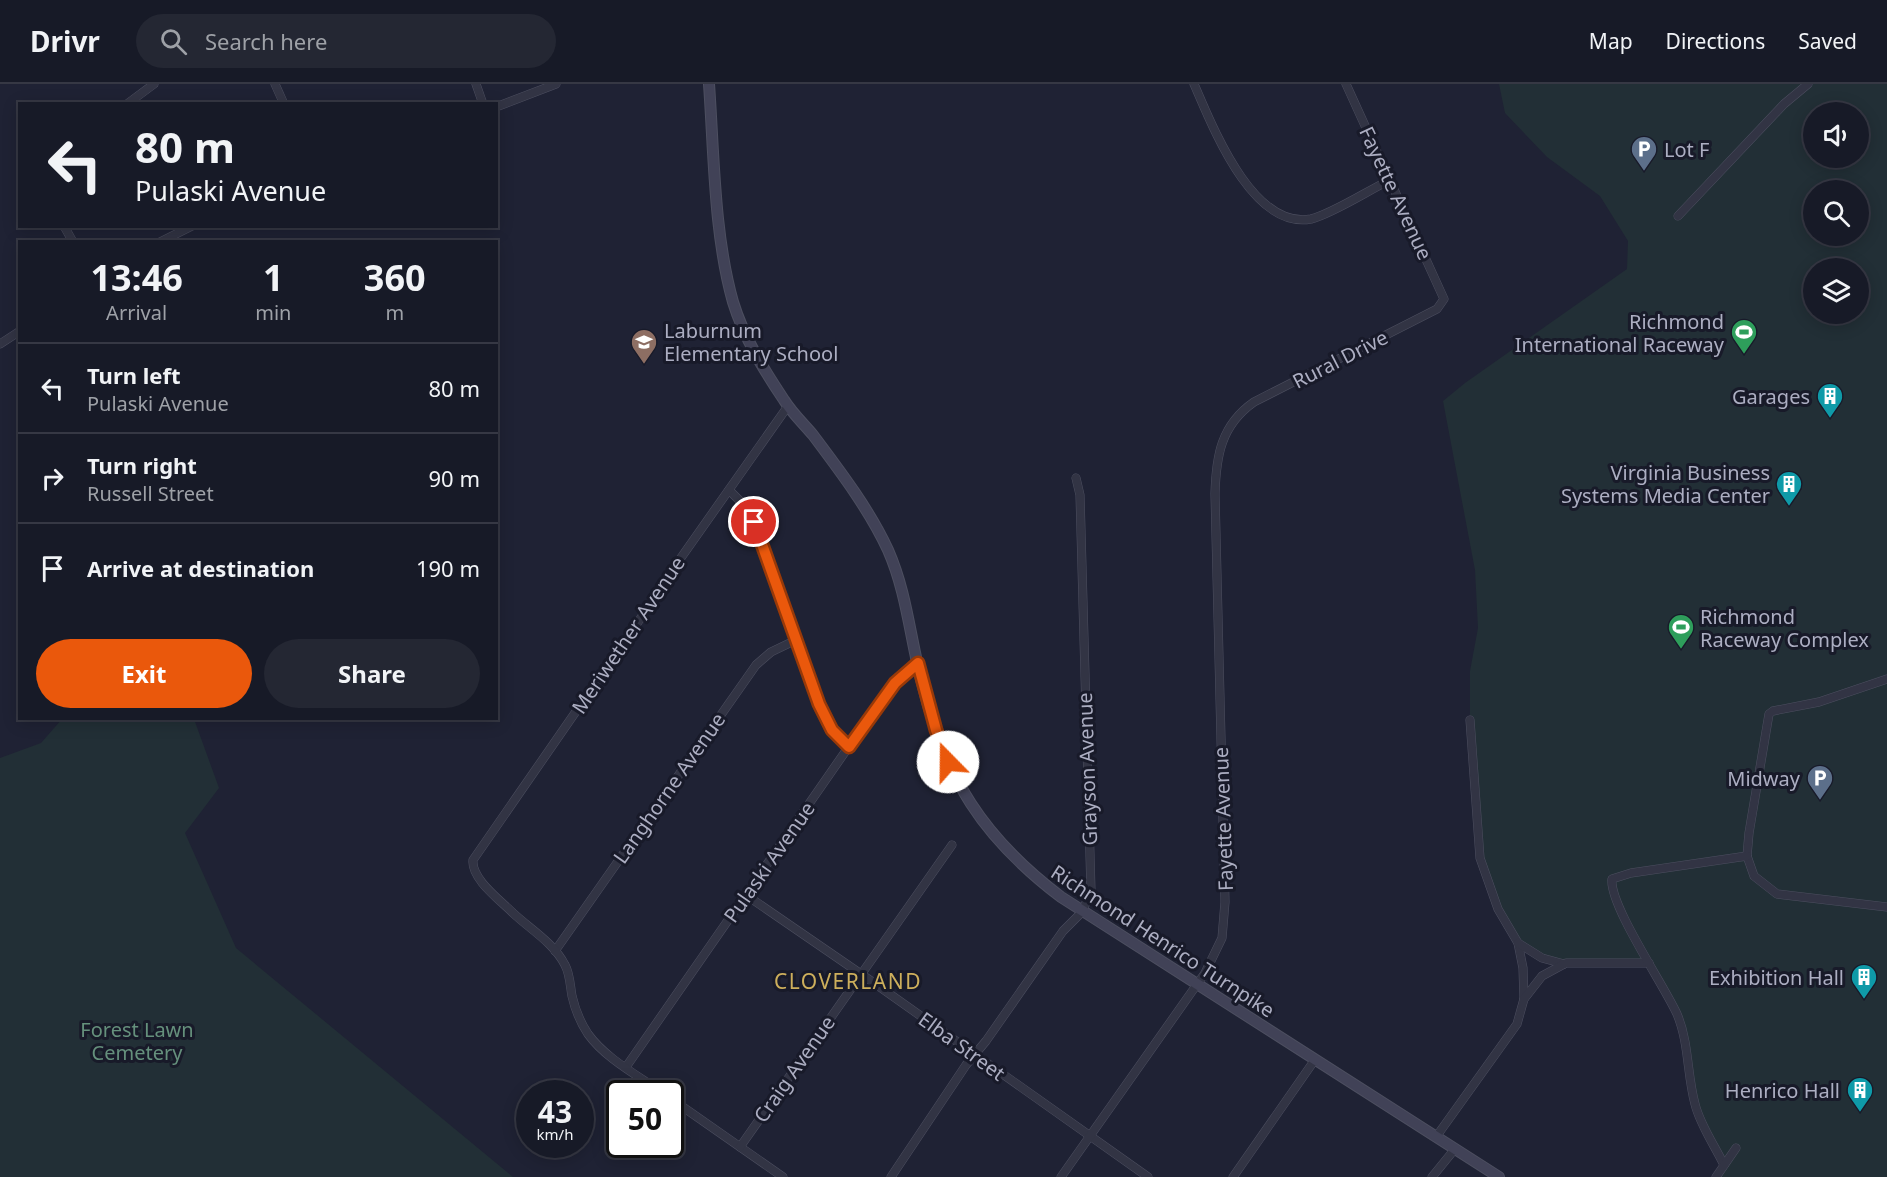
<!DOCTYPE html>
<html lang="en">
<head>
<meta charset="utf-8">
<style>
  :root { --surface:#171a27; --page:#242733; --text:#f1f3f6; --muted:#9ea1a7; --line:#363844; --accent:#ea580c }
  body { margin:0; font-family:"Noto Sans",sans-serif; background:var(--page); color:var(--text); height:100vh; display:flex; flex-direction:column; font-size:22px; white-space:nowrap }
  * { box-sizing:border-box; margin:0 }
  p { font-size:20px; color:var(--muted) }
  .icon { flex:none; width:33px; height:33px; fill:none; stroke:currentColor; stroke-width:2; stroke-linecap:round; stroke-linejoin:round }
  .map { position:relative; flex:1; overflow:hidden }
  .panel { position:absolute; left:18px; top:156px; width:480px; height:480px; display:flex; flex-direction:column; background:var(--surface); border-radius:0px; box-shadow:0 3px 15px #0003,0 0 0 2px var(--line) }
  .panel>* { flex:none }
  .top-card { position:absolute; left:18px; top:18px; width:480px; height:126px; border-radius:0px; box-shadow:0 3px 15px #0003,0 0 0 2px var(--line); background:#171a27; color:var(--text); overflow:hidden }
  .fabs { position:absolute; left:1803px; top:18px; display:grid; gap:12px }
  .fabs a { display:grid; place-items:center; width:66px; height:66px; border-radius:50%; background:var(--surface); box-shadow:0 3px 15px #0003,0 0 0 2px var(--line); font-size:30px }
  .speed { position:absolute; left:516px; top:996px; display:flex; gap:12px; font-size:30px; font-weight:700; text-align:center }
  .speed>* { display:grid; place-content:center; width:78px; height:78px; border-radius:50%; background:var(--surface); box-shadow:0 3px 15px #0003,0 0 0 2px var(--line); line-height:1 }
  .speed small { font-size:15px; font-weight:400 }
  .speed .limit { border:3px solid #111; border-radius:9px; background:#fff; color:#111 }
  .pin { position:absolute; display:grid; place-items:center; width:51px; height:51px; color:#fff; margin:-26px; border:3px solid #fff; border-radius:50%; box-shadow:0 2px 6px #0007 }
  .me { position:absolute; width:66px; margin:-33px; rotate:338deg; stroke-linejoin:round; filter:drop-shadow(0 0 4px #0008) }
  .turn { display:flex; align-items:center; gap:21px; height:126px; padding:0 18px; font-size:27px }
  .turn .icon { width:78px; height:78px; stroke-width:2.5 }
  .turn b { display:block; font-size:42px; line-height:51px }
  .eta { display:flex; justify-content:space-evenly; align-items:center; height:102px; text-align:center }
  .eta b { font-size:36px; font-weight:700; line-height:42px }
  .primary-button { display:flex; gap:12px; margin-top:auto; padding:12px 18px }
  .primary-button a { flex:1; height:69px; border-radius:36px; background:var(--accent); color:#fff; font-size:24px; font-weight:700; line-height:69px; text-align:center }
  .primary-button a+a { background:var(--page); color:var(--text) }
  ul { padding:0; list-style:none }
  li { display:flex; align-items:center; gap:18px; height:90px; padding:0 18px; border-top:2px solid var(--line) }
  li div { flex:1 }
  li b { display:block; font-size:22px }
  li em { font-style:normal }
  header { display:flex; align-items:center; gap:36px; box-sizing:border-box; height:84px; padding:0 30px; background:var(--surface); border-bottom:2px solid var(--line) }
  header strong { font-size:28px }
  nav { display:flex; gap:33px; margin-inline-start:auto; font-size:21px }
  .search { width:420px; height:54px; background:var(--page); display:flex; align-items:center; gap:15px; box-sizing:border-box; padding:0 21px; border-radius:33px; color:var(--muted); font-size:22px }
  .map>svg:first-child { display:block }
  .green { fill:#222f36; fill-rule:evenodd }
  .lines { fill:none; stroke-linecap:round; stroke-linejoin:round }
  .minor-casing { stroke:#4d4f60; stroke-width:9 }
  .secondary-casing { stroke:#4d4f60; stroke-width:12 }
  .minor { stroke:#323444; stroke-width:8 }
  .secondary { stroke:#414257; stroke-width:10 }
  .route-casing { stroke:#983908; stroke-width:15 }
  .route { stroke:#ea580c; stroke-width:10 }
  .labels { text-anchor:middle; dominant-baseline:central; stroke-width:6; stroke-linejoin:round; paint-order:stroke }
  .poi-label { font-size:20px; fill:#acaec2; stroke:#181a29; text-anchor:end }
  .street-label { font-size:20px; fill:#acaec2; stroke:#181a29 }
  .park-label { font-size:20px; fill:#65907c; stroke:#181a29 }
  .neighbourhood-label { font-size:21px; letter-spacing:1.5px; fill:#cdaf5c; stroke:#181a29 }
</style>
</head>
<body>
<header>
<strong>Drivr</strong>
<div class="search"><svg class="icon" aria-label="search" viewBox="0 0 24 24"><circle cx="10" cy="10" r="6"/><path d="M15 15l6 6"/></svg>Search here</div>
<nav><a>Map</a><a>Directions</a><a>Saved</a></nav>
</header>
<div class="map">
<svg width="1887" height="1093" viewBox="0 0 1887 1093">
  <rect width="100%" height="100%" fill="#1f2234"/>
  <g class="green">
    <path d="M1499 0H1887V1093H1716L1724 1081 1702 1038 1679 937 1649 879H1566L1533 869 1511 847 1480 774 1470 636V587L1478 544 1475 486 1443 317 1465 299 1627 185 1628 157 1600 112 1547 73 1505 29ZM1814 28H1858V74H1814ZM1814 106H1858V152H1814ZM1814 184H1858V230H1814Z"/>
    <path d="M62 635H194L219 704 185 749 236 864 513 1093H0V674L41 659Z"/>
  </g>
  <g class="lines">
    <g class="minor-casing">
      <g id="minor">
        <path d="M275 0 284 20"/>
        <path d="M476 0 483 20"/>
        <path d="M1194 0C1212 41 1252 146 1311 135 1332 130 1369 106 1390 96"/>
        <path d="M127 20 154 0"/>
        <path d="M496 23 556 0"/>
        <path d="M1678 132 1784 20 1808 0"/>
        <path d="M64 142 73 158"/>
        <path d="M160 158 192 142"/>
        <path d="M0 260 20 247"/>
        <path d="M729 406 743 420 755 438 819 620 832 646 849 663"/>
        <path d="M1887 595 1819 618 1773 627 1769 630 1749 749 1747 772 1754 792 1777 810 1887 823"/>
        <path d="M1470 636 1480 774 1498 825 1518 859 1523 884 1524 915"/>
        <path d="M746 811 877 901 1148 1093"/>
        <path d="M1518 859 1542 874 1564 880"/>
        <path d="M555 867 756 581 771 568 796 556"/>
        <path d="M626 983 861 645 895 599 918 579"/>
        <path d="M664 1010C639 992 606 975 588 950 580 938 575 925 572 912 570 901 570 890 565 881 554 859 530 845 513 829 500 816 471 795 473 776L647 525 666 495 788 322"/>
        <path d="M670 1014 783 1093"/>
        <path d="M1436 1053 1517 940 1524 915 1542 892 1566 879H1649"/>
        <path d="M740 1063 952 761"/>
        <path d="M1724 1081C1715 1062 1700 1041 1695 1020 1687 991 1689 958 1677 930 1664 901 1609 821 1612 795L1631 789 1747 772"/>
        <path d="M891 1093 966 981 986 957 1063 847 1082 828 1091 807 1080 411 1076 394"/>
        <path d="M1061 1093 1205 889 1222 854 1225 818 1215 410C1216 372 1221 341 1254 318L1437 225 1444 215 1346 0"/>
        <path d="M1233 1093 1314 977"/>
        <path d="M1432 1093 1454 1066"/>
        <path d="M1716 1093 1736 1064"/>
      </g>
    </g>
    <g class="secondary-casing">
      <path id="secondary" d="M709 0C714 70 714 151 733 218 744 254 764 286 784 316 792 329 803 339 813 351 840 387 869 425 888 466 907 509 910 554 922 599 946 695 982 753 1061 813L1499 1093"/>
    </g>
    <use href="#minor" class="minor"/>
    <use href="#secondary" class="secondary"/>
  </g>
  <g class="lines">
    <g class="route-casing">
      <path id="route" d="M754 438 819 620 832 646 849 663 895 599 918 579 936 646 948 678"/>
    </g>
    <use href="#route" class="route"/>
  </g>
  <defs>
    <g id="parking-pin" transform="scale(1.35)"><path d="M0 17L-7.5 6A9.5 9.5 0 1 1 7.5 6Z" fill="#5c6f8a" stroke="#181a29"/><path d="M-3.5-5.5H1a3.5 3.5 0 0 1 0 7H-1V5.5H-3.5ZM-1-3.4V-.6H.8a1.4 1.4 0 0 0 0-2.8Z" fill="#fff"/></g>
    <g id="stadium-pin" transform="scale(1.35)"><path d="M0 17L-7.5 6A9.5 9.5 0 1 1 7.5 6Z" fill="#2e9e5b" stroke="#181a29"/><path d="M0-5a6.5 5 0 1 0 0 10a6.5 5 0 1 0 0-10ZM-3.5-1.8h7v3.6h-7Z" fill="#fff"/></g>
    <g id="school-pin" transform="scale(1.35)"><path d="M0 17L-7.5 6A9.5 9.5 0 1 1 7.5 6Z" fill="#8d6e63" stroke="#181a29"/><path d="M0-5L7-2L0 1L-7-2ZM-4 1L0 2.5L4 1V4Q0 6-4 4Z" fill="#fff"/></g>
    <g id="building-pin" transform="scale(1.35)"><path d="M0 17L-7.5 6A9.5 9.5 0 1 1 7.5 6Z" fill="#0f9aa8" stroke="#181a29"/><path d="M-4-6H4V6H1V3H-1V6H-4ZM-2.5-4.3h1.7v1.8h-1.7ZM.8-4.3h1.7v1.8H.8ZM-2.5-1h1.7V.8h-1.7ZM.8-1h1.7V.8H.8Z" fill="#fff"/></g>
  </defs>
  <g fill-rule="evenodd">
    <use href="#parking-pin" x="1644" y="65"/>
    <use href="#stadium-pin" x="1744" y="248"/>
    <use href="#school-pin" x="644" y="258"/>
    <use href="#building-pin" x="1830" y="312"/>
    <use href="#building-pin" x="1789" y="400"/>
    <use href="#stadium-pin" x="1681" y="543"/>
    <use href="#parking-pin" x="1820" y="694"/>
    <use href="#building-pin" x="1864" y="893"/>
    <use href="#building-pin" x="1860" y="1006"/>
  </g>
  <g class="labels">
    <g class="poi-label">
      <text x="1664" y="65" text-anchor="start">Lot F</text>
      <text x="1724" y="237">Richmond<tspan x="1724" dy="23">International Raceway</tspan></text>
      <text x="664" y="246" text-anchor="start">Laburnum<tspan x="664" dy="23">Elementary School</tspan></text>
      <text x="1810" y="312">Garages</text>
      <text x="1770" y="388">Virginia Business<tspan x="1770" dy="23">Systems Media Center</tspan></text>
      <text x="1700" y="532" text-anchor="start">Richmond<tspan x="1700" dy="23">Raceway Complex</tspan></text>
      <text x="1800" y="694">Midway</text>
      <text x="1844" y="893">Exhibition Hall</text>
      <text x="1840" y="1006">Henrico Hall</text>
    </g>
    <g class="street-label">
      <text transform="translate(1396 109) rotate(65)">Fayette Avenue</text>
      <text transform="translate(1340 275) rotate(-27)">Rural Drive</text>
      <text transform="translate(628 551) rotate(-56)">Meriwether Avenue</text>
      <text transform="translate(1087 685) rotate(-92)">Grayson Avenue</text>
      <text transform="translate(669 704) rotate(-55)">Langhorne Avenue</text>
      <text transform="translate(1223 735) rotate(-92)">Fayette Avenue</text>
      <text transform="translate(769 778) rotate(-55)">Pulaski Avenue</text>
      <text transform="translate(1163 857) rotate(33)">Richmond Henrico Turnpike</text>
      <text transform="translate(962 962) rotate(36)">Elba Street</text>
      <text transform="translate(794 985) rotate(-55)">Craig Avenue</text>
    </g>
    <g class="park-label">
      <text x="137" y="945">Forest Lawn<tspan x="137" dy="23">Cemetery</tspan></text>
    </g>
    <g class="neighbourhood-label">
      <text x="848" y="897">CLOVERLAND</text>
    </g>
  </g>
</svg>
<div class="fabs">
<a><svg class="icon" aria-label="sound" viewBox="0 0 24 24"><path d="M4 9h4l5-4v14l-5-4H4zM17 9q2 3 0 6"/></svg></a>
<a><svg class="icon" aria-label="search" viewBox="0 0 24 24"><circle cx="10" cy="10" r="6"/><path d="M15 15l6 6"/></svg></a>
<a><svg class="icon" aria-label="layers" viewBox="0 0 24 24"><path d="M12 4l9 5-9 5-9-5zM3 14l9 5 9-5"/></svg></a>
</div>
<div class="speed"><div>43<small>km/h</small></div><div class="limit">50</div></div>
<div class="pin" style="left:754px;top:438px;background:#d93025"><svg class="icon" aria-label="arrive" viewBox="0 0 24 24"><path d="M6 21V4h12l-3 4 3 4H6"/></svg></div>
<svg class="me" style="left:948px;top:678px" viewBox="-20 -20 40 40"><circle r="19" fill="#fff"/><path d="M0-13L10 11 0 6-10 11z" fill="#ea580c"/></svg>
<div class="top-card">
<div class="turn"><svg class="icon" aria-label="left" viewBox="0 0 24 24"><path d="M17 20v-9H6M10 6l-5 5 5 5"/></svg><div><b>80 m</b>Pulaski Avenue</div></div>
</div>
<section class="panel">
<div class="eta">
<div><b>13:46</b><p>Arrival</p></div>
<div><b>1</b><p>min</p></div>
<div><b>360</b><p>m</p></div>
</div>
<ul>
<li><svg class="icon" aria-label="left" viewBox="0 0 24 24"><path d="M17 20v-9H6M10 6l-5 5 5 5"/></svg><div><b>Turn left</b><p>Pulaski Avenue</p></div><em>80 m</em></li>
<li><svg class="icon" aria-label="right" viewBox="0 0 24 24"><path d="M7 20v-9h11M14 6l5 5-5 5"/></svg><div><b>Turn right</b><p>Russell Street</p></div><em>90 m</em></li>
<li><svg class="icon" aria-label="arrive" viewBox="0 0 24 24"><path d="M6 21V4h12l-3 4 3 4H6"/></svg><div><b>Arrive at destination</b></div><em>190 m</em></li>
</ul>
<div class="primary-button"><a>Exit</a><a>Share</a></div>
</section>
</div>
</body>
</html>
